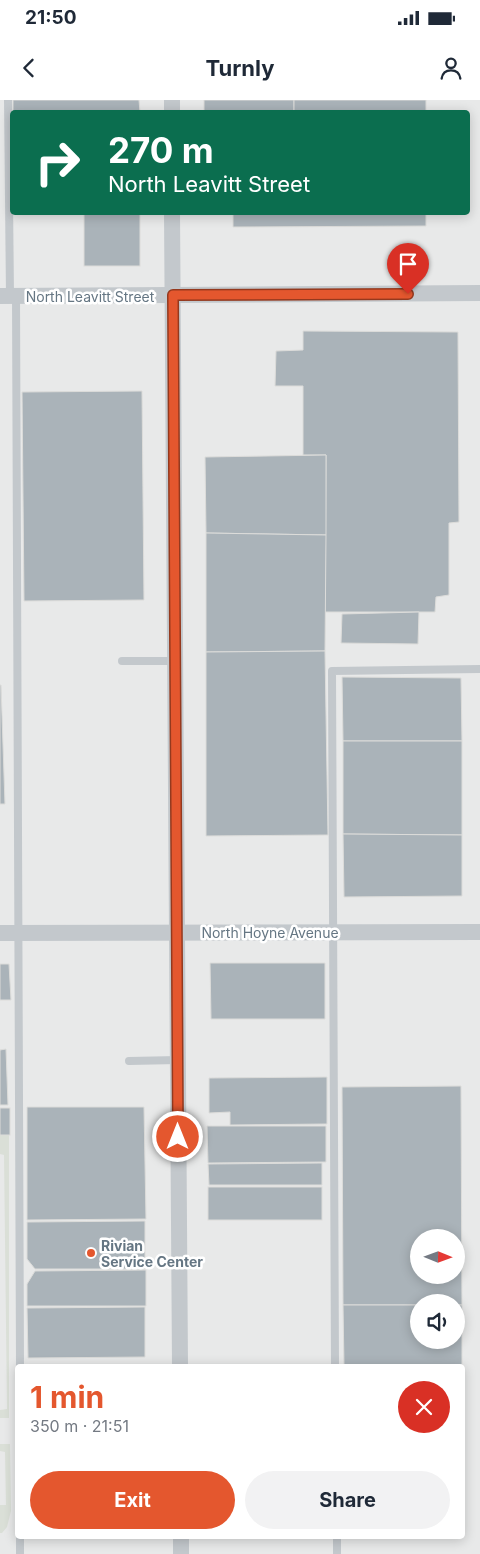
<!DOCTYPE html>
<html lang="en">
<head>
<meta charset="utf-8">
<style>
  :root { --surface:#fff; --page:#f2f2f3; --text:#1f2937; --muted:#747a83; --accent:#e4572e }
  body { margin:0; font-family:Inter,sans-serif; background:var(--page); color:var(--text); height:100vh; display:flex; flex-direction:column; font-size:19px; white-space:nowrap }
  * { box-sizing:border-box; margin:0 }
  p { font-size:16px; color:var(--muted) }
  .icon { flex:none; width:28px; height:28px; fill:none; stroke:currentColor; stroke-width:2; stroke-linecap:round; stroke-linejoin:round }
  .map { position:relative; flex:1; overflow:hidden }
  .sheet { position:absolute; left:15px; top:1264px; width:450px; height:175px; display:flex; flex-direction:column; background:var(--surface); border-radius:5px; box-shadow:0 2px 12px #0003 }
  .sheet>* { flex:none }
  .top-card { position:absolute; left:10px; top:10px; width:460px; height:105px; border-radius:5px; box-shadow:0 2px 12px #0003; background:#0b6e4f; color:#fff; overflow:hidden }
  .needle { width:32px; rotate:91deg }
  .tools { position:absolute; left:410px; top:1129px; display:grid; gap:10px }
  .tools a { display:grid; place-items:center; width:55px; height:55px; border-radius:50%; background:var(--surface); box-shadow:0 2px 12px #0003; font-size:25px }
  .pin { position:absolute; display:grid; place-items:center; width:42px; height:42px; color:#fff; margin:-51px -21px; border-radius:50% 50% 50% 0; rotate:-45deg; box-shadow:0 0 5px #0007 }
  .pin .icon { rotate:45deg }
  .me { position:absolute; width:55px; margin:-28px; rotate:0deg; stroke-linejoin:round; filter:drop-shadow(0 0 4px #0008) }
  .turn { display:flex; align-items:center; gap:18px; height:105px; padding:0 15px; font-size:22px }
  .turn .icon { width:65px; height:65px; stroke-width:2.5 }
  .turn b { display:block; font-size:35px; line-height:42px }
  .round { display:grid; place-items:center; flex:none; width:52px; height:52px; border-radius:26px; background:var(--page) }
  .summary { display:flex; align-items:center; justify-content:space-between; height:85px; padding:0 15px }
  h1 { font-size:30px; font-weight:700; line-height:38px; color:var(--accent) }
  .button { display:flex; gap:10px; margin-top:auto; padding:10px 15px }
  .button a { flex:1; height:58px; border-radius:30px; background:var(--accent); color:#fff; font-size:20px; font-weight:700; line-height:58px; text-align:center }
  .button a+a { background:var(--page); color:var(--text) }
  .status { display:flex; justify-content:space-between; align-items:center; height:35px; padding:0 25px; background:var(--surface); direction:ltr }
  .status svg { height:14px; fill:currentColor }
  header { display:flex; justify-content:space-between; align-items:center; height:65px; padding:0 15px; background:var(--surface); font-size:22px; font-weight:700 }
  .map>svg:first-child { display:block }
  .built { fill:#e8e9e9; fill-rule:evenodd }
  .green { fill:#dadfd7 }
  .building { fill:#aab3b9; stroke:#dcdcda; fill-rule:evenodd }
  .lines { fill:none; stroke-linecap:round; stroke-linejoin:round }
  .service { stroke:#c3c8cc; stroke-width:8 }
  .minor { stroke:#c3c8cc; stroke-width:16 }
  .route-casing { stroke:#94391e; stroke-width:12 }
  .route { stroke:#e4572e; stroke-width:9 }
  .poi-dot { fill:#e4572e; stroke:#fff; stroke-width:2 }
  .labels { text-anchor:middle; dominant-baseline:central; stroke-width:5; stroke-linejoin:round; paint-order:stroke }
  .street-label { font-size:14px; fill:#657683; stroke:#fff }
  .poi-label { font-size:14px; font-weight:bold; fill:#657683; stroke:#fff; text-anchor:start }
</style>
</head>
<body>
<div class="status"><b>21:50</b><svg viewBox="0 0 49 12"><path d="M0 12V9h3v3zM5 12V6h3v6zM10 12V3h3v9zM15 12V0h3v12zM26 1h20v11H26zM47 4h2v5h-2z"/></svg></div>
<header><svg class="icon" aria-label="back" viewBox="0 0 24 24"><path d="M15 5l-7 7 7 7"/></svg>Turnly<svg class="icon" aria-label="person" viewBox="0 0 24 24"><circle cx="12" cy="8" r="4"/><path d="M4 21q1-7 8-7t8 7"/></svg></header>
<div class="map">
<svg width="480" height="1454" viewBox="0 0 480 1454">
  <rect width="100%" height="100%" fill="#fafaf8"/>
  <path class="built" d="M0 0H480V1454H0ZM12 12H468V112H12ZM419 1138H456V1175H419ZM419 1202H456V1240H419ZM18 1266H462V1436H18Z"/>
  <g class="green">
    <path d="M0 1035H9V1318H0V1310L7 1309 4 1055 0 1054Z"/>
    <path d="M0 1344H10L11 1411 7 1427 2 1433H0V1405H6L5 1352 0 1351Z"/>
  </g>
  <g class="building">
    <path d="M13 0H139L140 12H13Z"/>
    <rect x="204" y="0" width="90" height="12"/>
    <rect x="294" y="0" width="132" height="12"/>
    <rect x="84" y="112" width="56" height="54"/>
    <path d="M233 112H426V126L233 127Z"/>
    <path d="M303 231 458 232 459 422 449 423V495L436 497 435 512H325L326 355H303V286H275L276 251 303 250Z"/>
    <path d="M142 291 144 500 24 501 22 292Z"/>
    <path d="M326 355V435L206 433 205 357Z"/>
    <path d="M206 433 326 435 325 551 206 552Z"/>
    <path d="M419 512 418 544 341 543 342 514Z"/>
    <path d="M325 551 328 735 206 736V552Z"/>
    <path d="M342 577 461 578 462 641H343Z"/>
    <path d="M0 585H1L5 704H0Z"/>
    <path d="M343 641H462V735L343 734Z"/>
    <path d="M343 734 462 735V796L344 797Z"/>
    <path d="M210 863H325V919H211Z"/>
    <path d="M0 864H9L11 900H0Z"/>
    <path d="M6 949 8 1005H0V950Z"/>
    <path d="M327 977V1024L230 1025V1012L209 1013V978Z"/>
    <path d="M461 986 462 1205H456V1202H419V1205H343L342 987ZM419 1138H456V1175H419Z"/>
    <path d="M27 1007H144L146 1119 27 1120Z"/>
    <rect x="0" y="1008" width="10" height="27"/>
    <path d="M207 1026H326V1062L208 1063Z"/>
    <path d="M322 1063V1085H209L208 1064Z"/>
    <rect x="208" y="1087" width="114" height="33"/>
    <path d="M145 1121V1169H35L27 1159V1122Z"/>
    <path d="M146 1170V1206H27V1184L35 1171Z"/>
    <path d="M343 1205H419V1240H456V1205H462V1266H344Z"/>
    <path d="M145 1207V1257L28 1258 27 1208Z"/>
  </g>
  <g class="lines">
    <g class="service">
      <path d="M8 0 10 196"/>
      <path d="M16 196 20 1266"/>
      <path d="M122 561H175"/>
      <path d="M129 961 178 960"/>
      <path d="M335 1266 332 571 480 569"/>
      <path d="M20 1436V1454"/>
      <path d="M337 1436V1454"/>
    </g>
    <g class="minor">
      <path d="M172 0V12"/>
      <path d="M172 112 180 1266"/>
      <path d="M0 196 480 193"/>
      <path d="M0 833 480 832"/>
      <path d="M181 1436V1454"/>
    </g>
  </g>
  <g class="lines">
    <g class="route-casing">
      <path id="route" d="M178 1037 173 195 408 194"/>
    </g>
    <use href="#route" class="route"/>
  </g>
  <circle class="poi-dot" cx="91" cy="1153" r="5"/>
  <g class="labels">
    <g class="street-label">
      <text x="90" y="196">North Leavitt Street</text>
      <text x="270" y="832">North Hoyne Avenue</text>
    </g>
    <g class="poi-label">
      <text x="101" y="1145">Rivian<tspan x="101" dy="16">Service Center</tspan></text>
    </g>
  </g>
</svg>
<div class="tools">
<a><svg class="needle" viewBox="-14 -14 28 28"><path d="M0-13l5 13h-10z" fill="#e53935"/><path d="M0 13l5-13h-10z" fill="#747a83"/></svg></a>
<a><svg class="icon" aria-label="sound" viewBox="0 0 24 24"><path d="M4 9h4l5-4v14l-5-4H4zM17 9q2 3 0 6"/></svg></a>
</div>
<div class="pin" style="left:408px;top:194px;background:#d93025"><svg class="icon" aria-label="arrive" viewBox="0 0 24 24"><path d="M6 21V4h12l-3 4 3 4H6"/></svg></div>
<svg class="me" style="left:178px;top:1037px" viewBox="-20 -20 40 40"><circle r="17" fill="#e4572e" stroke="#fff" stroke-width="3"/><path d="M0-11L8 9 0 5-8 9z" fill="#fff"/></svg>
<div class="top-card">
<div class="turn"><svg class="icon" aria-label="right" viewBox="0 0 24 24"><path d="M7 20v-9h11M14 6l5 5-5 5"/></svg><div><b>270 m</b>North Leavitt Street</div></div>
</div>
<section class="sheet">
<div class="summary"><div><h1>1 min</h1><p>350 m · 21:51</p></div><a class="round" style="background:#d93025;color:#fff"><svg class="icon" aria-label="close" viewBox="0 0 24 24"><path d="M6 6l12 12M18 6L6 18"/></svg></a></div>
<div class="button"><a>Exit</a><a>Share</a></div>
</section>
</div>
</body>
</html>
